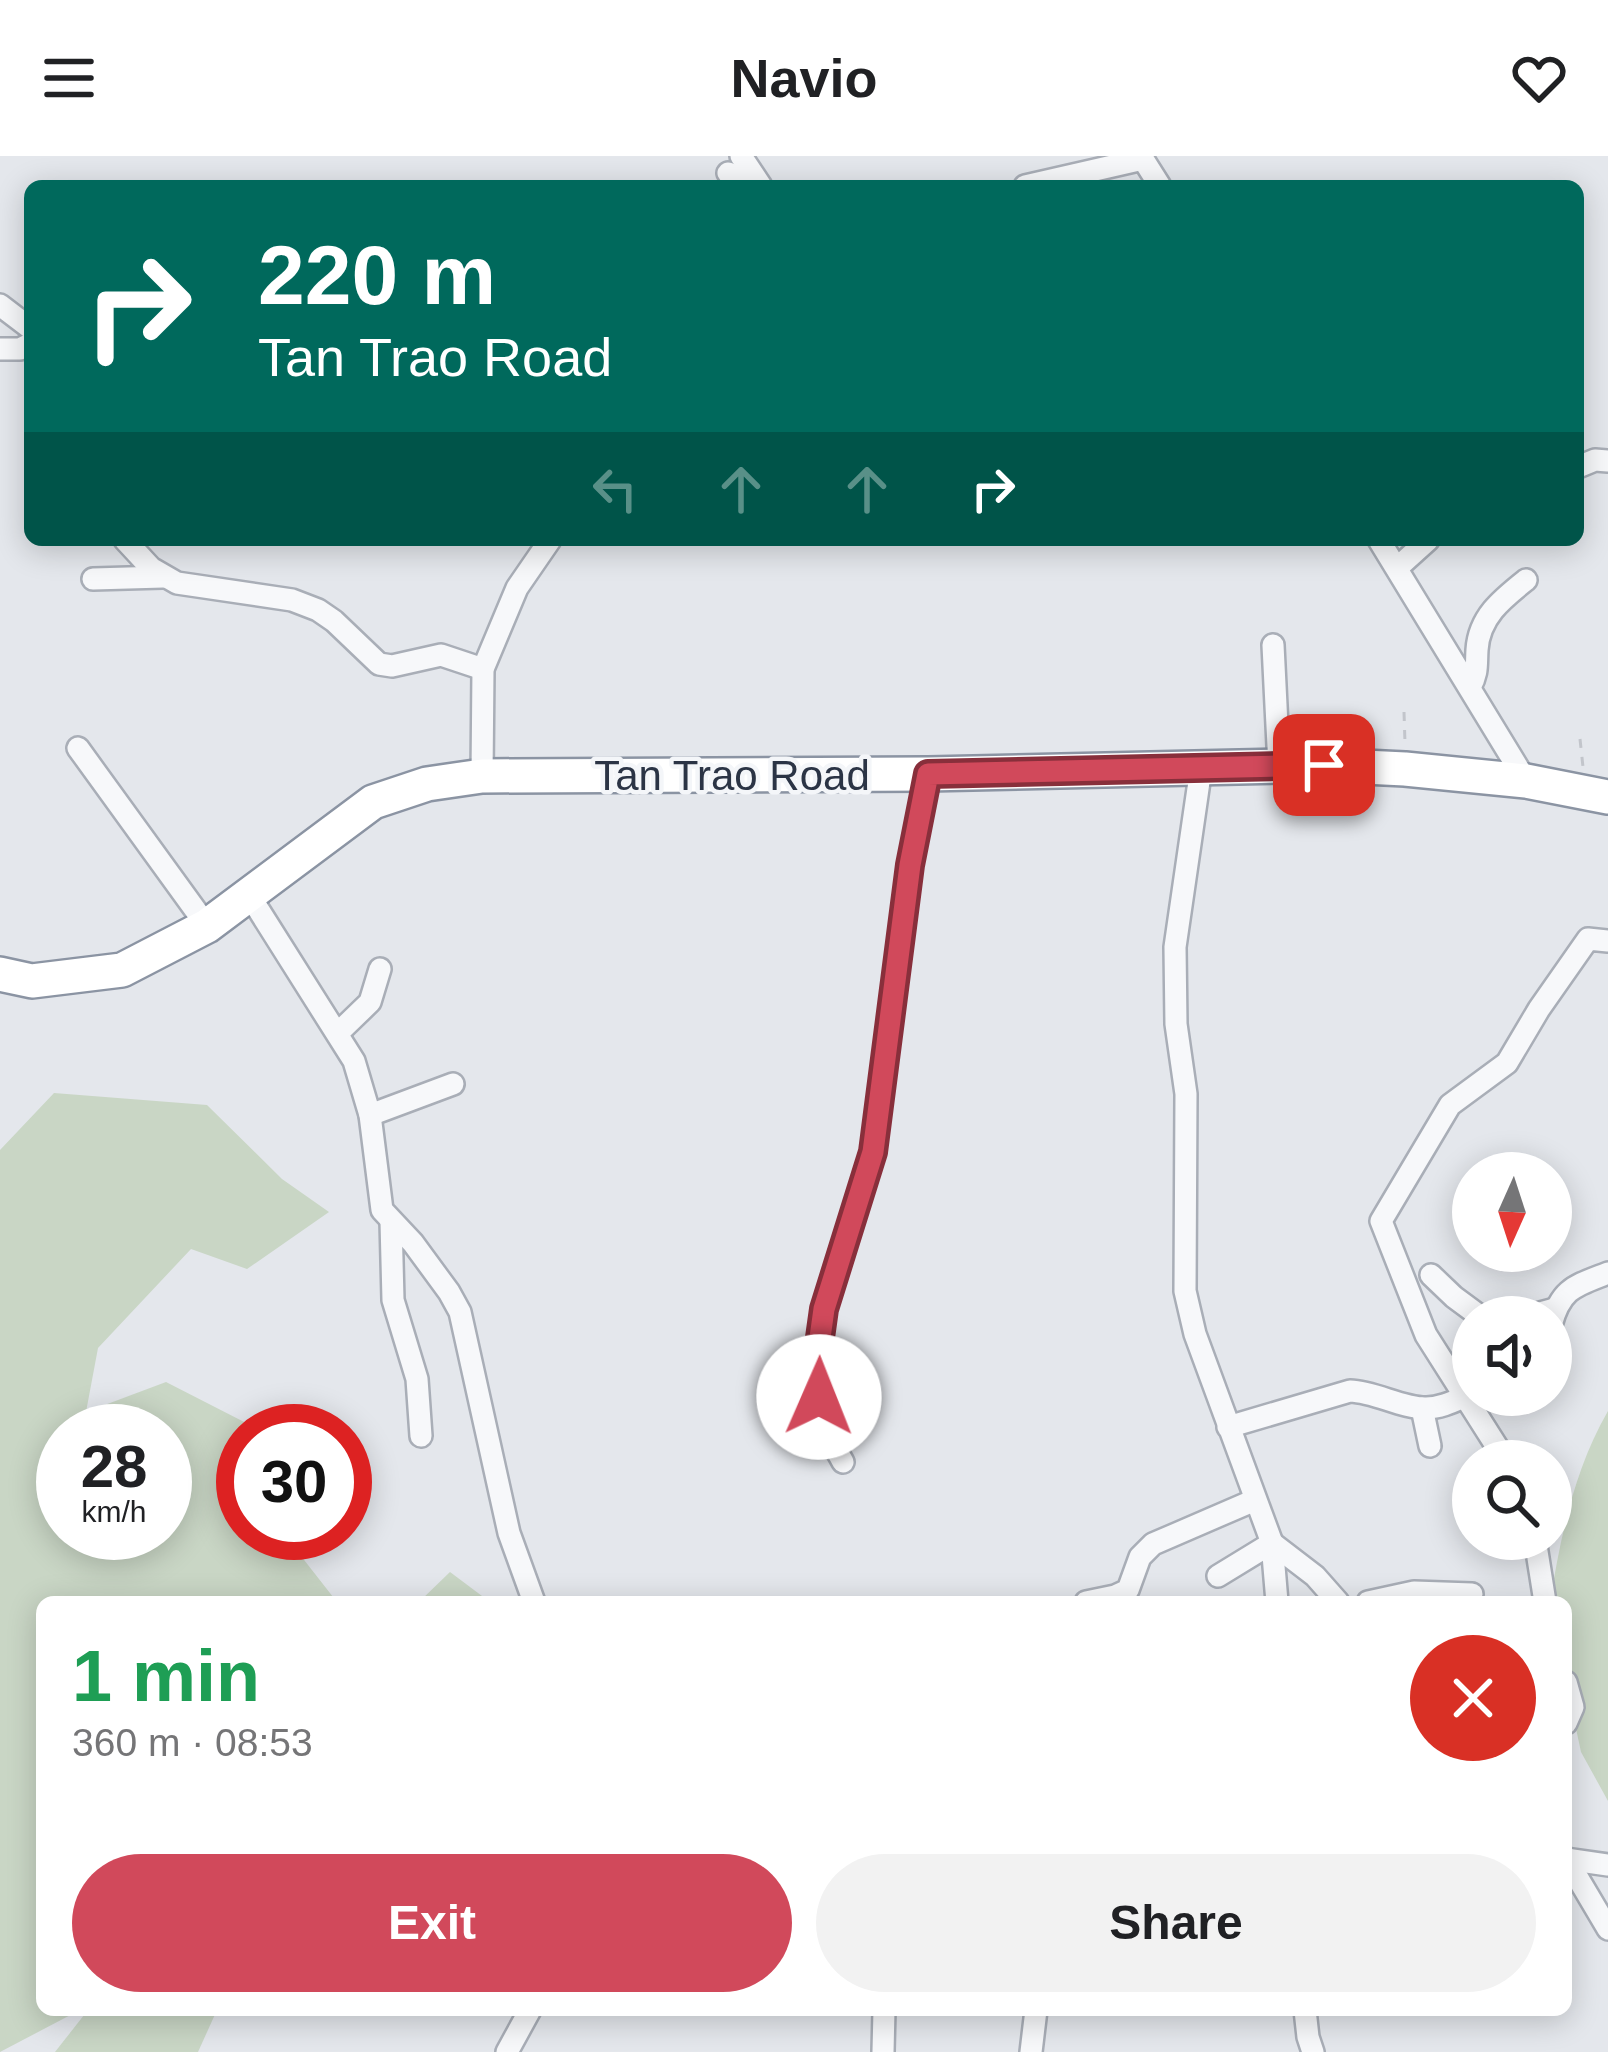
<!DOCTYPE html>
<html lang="en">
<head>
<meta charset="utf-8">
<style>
  :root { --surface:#fff; --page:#f2f2f2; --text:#202124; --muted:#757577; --accent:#d1495b }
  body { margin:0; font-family:Arial,sans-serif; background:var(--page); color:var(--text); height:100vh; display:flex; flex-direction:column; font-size:45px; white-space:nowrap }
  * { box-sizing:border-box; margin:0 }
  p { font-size:39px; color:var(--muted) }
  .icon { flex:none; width:66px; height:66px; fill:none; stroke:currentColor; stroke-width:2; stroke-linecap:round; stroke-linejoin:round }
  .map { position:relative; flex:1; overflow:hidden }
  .details { position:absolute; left:36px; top:1440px; width:1536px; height:420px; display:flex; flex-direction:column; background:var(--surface); border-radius:18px; box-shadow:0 6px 30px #0003 }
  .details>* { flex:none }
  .guide { position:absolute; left:24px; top:24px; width:1560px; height:366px; border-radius:18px; box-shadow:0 6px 30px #0003; background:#00695c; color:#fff; overflow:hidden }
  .needle { width:78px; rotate:183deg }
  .tools { position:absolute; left:1452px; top:996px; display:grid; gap:24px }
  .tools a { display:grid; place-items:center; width:120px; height:120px; border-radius:50%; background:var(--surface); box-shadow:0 6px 30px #0003; font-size:60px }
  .speed { position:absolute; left:36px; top:1248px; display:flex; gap:24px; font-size:60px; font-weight:700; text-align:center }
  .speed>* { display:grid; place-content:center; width:156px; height:156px; border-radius:50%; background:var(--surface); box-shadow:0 6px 30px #0003; line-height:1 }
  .speed small { font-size:30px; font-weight:400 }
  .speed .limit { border:18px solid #d22; background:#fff; color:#111 }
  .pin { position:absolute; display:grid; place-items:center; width:102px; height:102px; color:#fff; margin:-51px; border-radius:24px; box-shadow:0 6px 18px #0006 }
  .me { position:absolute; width:132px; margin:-66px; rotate:1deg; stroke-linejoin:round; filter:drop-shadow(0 0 9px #0008) }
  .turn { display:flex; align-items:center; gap:42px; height:252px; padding:0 36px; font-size:54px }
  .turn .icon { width:156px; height:156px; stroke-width:2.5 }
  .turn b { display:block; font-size:84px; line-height:102px }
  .lanes { display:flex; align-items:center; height:114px; padding:0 36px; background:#0003; justify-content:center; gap:60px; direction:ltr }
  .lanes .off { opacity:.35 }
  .round { display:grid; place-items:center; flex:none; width:126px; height:126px; border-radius:63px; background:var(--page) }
  .head { display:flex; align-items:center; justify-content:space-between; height:204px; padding:0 36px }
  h1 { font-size:72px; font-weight:600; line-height:90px; color:#1e9e55 }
  .button { display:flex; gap:24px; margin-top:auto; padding:24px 36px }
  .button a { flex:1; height:138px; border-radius:72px; background:var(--accent); color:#fff; font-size:48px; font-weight:600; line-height:138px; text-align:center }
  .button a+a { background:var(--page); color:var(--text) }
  header { display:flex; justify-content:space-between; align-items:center; height:156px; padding:0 36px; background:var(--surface); font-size:54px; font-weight:600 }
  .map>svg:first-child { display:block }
  .green { fill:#c9d6c5; fill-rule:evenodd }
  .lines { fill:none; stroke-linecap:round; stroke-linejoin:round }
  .minor-casing { stroke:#a9aeb7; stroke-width:26 }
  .highway-casing { stroke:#8b94a3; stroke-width:38 }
  .path { stroke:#c2c5cb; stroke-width:3; stroke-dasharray:9 9; stroke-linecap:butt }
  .minor { stroke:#f7f8fa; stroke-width:21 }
  .highway { stroke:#fff; stroke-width:33 }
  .route-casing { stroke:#882f3b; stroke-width:30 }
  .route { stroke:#d1495b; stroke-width:21 }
  .labels { text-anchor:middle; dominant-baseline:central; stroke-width:9; stroke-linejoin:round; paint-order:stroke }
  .street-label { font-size:42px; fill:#2b3445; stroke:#f4f6f9 }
</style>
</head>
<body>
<header><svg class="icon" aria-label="menu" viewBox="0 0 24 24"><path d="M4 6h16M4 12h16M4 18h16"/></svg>Navio<svg class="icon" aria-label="heart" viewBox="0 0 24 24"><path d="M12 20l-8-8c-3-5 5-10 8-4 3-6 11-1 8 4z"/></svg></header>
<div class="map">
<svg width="1608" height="1896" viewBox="0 0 1608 1896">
  <rect width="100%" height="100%" fill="#e4e7ec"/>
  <g class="green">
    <path d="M54 937 207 949 282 1023 329 1056 247 1113 191 1093 98 1192 86 1256 166 1226 252 1270 253 1275H243V1377H287L290 1386 337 1446H42V1854H80L0 1896V994ZM63 1275H165V1377H63Z"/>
    <path d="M1608 1255V1645L1581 1596 1566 1526V1446H1550C1561 1379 1574 1314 1608 1255Z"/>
    <path d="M450 1416 490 1446H419Z"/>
    <path d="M88 1854H217L198 1896H55Z"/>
  </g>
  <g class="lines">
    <g class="minor-casing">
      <g id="minor">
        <path d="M741 0 761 30"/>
        <path d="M1141 0 1160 30"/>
        <path d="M728 17 758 30"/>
        <path d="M1025 30 1143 3"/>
        <path d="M0 149 30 172"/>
        <path d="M0 193H20L30 188"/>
        <path d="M1578 311 1595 304 1608 305"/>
        <path d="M125 384 151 412 177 427 292 444 318 454 334 465 379 508 392 510 441 499 483 513"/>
        <path d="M1379 384 1526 625"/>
        <path d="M1397 412 1428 384"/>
        <path d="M93 423 163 421"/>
        <path d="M1273 489 1279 610"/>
        <path d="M1470 531C1478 517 1476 509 1477 494 1479 461 1502 443 1526 424"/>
        <path d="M78 592 207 770"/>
        <path d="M1201 612 1175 791 1176 868 1186 938 1185 1135 1195 1178 1272 1387 1277 1446"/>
        <path d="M482 620 483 513 517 432 550 384"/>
        <path d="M248 737 354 905 370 959 382 1054 413 1087 449 1136 460 1156 509 1377 534 1446"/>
        <path d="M338 877 370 846 380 813"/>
        <path d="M370 959 453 928"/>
        <path d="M391 1065 393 1144 417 1223 421 1280"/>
        <path d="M1431 1119 1454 1141 1481 1161"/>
        <path d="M1525 1161 1555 1153"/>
        <path d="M1551 1169C1561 1132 1575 1130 1608 1117"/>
        <path d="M1422 1252 1430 1290"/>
        <path d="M1228 1271 1350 1235C1376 1236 1401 1252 1426 1252 1443 1252 1458 1243 1473 1237"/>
        <path d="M1506 1305 1426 1179 1381 1065 1450 949 1507 907 1539 853 1588 783 1608 785"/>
        <path d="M843 1306 828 1279 819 1241 818 1196 824 1153 873 996 910 709 928 618"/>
        <path d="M1535 1383 1545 1446"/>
        <path d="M1218 1420 1272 1387 1315 1420 1338 1446"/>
        <path d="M1086 1446 1115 1440 1128 1434 1140 1401 1153 1388 1255 1344"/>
        <path d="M1368 1446 1414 1436 1472 1438"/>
        <path d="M1566 1526 1573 1551 1566 1567"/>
        <path d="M1566 1702 1608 1773"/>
        <path d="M1566 1703 1608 1709"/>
        <path d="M1305 1854 1308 1881 1313 1896"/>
        <path d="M507 1896 530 1854"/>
        <path d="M883 1896 884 1854"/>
        <path d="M1031 1896 1036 1854"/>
      </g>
    </g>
    <g class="highway-casing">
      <path id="highway" d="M0 818 32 825 122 814 207 770 373 646 427 628 482 620 928 618 1323 609 1405 613 1526 625 1608 641"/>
    </g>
    <g class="path">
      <path d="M1404 556 1405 587"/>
      <path d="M1580 583 1583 611"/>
    </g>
    <use href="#minor" class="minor"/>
    <use href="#highway" class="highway"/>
  </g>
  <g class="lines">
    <g class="route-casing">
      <path id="route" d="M819 1241 818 1196 824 1153 873 996 910 709 928 618 1324 609"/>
    </g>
    <use href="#route" class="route"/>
  </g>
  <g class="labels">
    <g class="street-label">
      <text x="732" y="619">Tan Trao Road</text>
    </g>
  </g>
</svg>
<div class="tools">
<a><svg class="needle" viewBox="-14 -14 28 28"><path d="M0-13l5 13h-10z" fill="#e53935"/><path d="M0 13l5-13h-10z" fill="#757577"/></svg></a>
<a><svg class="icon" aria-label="sound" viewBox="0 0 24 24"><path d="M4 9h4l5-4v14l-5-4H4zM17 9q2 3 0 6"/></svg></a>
<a><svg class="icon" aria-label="search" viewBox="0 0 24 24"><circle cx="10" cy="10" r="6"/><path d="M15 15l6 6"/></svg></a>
</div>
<div class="speed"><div>28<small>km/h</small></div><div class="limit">30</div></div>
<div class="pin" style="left:1324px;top:609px;background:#d93025"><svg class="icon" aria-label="arrive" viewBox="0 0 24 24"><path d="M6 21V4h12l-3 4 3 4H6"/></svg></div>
<svg class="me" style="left:819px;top:1241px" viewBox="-20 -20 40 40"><circle r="19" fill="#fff"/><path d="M0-13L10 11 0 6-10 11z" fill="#d1495b"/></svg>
<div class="guide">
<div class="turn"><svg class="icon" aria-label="right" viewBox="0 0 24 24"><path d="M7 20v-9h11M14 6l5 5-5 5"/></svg><div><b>220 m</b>Tan Trao Road</div></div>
<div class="lanes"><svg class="icon off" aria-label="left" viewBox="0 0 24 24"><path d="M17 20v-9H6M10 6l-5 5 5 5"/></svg><svg class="icon off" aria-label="ahead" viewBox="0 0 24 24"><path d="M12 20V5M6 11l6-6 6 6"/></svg><svg class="icon off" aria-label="ahead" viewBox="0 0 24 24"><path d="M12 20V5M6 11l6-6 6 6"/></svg><svg class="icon" aria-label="right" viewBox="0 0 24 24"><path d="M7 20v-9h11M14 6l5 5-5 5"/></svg></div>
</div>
<section class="details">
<div class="head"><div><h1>1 min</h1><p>360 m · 08:53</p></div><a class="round" style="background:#d93025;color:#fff"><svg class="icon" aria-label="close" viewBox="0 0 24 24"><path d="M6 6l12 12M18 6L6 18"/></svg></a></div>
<div class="button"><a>Exit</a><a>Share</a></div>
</section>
</div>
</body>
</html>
